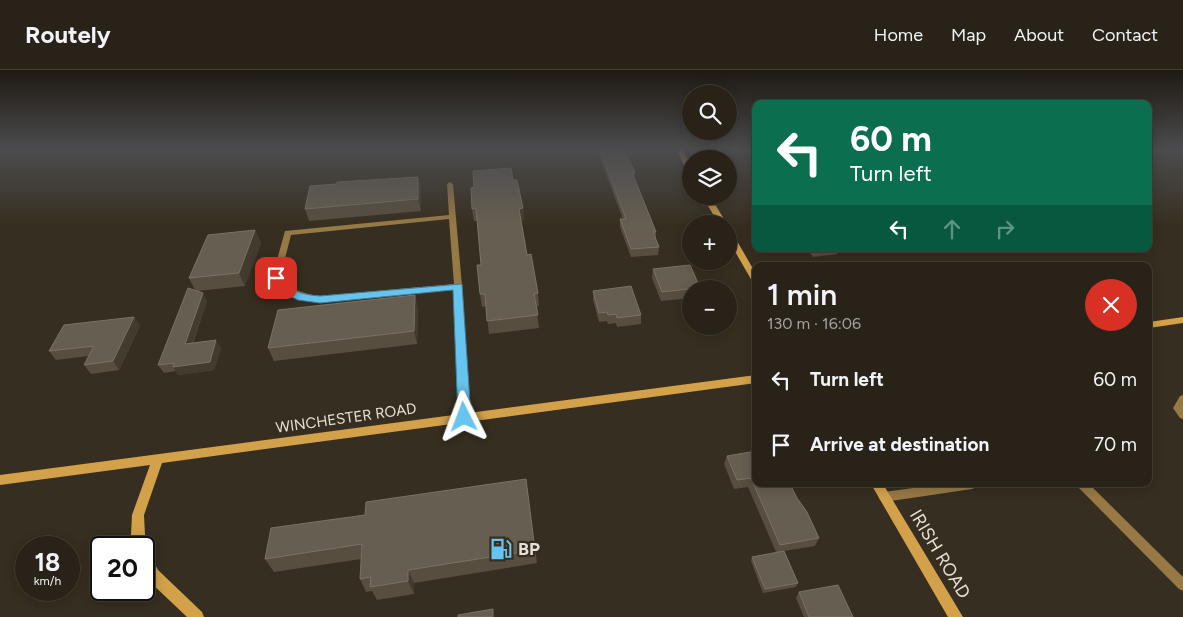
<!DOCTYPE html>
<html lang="en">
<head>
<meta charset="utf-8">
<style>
  :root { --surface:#282218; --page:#302a21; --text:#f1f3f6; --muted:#a5a4a2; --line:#443f37 }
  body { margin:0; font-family:Figtree,sans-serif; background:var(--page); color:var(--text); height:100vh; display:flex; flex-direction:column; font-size:19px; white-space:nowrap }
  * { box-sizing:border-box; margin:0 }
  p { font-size:16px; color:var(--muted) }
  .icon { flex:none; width:28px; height:28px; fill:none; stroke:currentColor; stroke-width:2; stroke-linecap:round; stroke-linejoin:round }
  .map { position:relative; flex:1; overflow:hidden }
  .side { position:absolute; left:752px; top:192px; width:400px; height:225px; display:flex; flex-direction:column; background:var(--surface); border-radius:10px; box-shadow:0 2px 12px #0003,0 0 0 1px var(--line) }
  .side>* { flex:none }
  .hud { position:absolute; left:752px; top:30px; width:400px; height:152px; border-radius:10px; box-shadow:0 2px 12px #0003,0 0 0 1px var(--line); background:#0b6e4f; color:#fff; overflow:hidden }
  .controls { position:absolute; left:682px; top:15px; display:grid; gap:10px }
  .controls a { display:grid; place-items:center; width:55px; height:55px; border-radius:50%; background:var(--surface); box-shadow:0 2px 12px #0003,0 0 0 1px var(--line); font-size:25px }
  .speed { position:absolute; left:15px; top:466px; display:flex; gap:10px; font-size:25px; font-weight:700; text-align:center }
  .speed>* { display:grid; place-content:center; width:65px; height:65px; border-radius:50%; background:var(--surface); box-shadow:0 2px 12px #0003,0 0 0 1px var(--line); line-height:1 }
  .speed small { font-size:12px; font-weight:400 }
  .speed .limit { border:2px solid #111; border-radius:8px; background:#fff; color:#111 }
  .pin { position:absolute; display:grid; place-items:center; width:42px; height:42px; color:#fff; margin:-21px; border-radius:10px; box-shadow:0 2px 8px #0006 }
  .me { position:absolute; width:55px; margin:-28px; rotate:357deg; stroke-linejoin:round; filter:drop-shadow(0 0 4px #0008) }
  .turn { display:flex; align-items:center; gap:18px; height:105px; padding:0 15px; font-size:22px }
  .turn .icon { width:65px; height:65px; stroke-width:2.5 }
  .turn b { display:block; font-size:35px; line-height:42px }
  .lanes { display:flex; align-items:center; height:48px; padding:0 15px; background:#0003; justify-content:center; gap:25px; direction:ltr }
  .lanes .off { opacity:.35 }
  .round { display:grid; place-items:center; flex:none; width:52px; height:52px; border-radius:26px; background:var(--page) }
  .headline { display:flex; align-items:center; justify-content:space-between; height:85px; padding:0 15px }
  h1 { font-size:30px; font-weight:600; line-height:38px }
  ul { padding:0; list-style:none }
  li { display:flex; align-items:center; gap:15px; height:65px; padding:0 15px }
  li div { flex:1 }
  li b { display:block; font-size:19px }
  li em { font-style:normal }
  header { display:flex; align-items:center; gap:30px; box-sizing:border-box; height:70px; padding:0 25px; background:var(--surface); border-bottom:1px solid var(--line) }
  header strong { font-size:24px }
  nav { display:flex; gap:28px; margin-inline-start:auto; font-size:18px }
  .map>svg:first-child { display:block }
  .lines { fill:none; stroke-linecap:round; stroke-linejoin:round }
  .lane { fill:#977945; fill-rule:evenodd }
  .secondary { fill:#d2a14a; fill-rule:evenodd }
  .wall { fill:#574e40 }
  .shaded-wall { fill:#433b2d }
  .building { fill:#665e51; stroke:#7a7266 }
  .route { fill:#66c4ef; stroke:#427f9b }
  .labels { text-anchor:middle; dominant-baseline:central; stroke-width:4.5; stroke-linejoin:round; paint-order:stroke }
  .street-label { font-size:15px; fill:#e6e1d8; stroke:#362e20 }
  .near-poi-label { font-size:18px; font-weight:bold; fill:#e6e1d8; stroke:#362e20; text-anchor:start }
  .near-street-label { font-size:18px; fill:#e6e1d8; stroke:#362e20 }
</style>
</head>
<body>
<header>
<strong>Routely</strong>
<nav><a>Home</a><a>Map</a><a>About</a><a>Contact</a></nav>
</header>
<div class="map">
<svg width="1183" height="547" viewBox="0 0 1183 547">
  <rect width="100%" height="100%" fill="#362e20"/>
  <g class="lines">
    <g class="lane">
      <path d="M450 112 453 114 462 216 469 347 467 350 464 351 461 350 459 347 454 219 320 232 293 225 283 219 272 208 285 161 449 145 447 114ZM449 149 454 214 320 226C304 224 291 220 280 208L291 165Z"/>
      <path d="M1183 325V349L1180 348 1173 338 1180 326Z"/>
      <path d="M942 414H977L976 417 972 419 884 432 880 430 879 427 880 424 884 422Z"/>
      <path d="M1077 414H1089L1183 507V521L1179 519 1078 417Z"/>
    </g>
    <g class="secondary">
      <path d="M676 80H682L691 94V102H688Z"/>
      <path d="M702 126H710L727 154H719Z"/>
      <path d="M729 162 733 164 756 204V214L752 211 729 171Z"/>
      <path d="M1183 247V253L1149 258V252Z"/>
      <path d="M756 305V313L162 393 144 445 145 465 147 479 158 500 202 542 204 547H187L148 510 144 499V478H134L131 465 132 445 150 395 0 415V405Z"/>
      <path d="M871 414H883L963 547H948Z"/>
    </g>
  </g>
  <g class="wall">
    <path d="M597 80H624L635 102 634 108 656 162V169L659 177 658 185 631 187 620 157V149H623Z"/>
    <path d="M513 110 523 138 524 150H521L527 185 538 223 539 236H536L539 258 489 264 486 236 482 237 480 224 481 195 478 151H474L472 139 474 117Z"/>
    <path d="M421 118V141L309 151 305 139Z"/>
    <path d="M255 160 261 173 245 216 197 221 207 231 193 273 221 278 214 300 178 305 176 301 164 303 158 295 195 220 189 208Z"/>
    <path d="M807 179H839L837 184 813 187Z"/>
    <path d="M653 199 698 213 697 219H691V228L661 231 652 208Z"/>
    <path d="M593 221 641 245V254L617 257 616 253 608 254 607 251 599 252 593 230Z"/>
    <path d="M418 238 417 274 274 291 268 278Z"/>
    <path d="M134 247 140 256 119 300 91 304 84 295 89 286 56 290 49 281Z"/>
    <path d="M727 386 797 428 819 468 815 476 784 481 798 513 796 517 763 523 751 491 752 487 776 482 748 417 734 419 724 394Z"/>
    <path d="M526 409 537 493 414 513V524L377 530 372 521 366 522 360 509 361 489 274 502 265 489 365 445Z"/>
    <path d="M799 522 853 547H804L796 528Z"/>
  </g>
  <g class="shaded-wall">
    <path d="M418 107 421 118V141L418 129Z"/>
    <path d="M523 138 524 150 520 151 519 139Z"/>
    <path d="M255 160 261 173 245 216 239 203Z"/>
    <path d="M203 223 207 231 189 282 185 274Z"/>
    <path d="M415 225 418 238 417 274 414 261Z"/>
    <path d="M134 247 140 256 119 300 113 291Z"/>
    <path d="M216 270 221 278 214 300 178 305 173 297Z"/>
    <path d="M408 500 414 513V524L408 511Z"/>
  </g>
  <g class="building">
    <path d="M600 80H624L635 102H632L656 162H653L659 177 631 179 620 149H626Z"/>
    <path d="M511 98 513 110H517L523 138 519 139 527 185 531 184 538 223 534 224 538 245 487 251 485 224H480L477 195H481L476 138 472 139 471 118 474 117 473 101Z"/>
    <path d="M418 107V129L305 139 310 116 337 114V112Z"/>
    <path d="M255 160 239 203 189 208 208 165Z"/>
    <path d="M690 195 698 213H694L696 218 662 222 653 199Z"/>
    <path d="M631 216 641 245 617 248 616 244 608 245 607 242 599 243 593 221Z"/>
    <path d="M188 218 203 223 185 274 216 270 210 292 173 297 174 293 158 295Z"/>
    <path d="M415 225 414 261 268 278 278 240Z"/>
    <path d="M134 247 113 291 84 295 94 276 49 281 64 255Z"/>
    <path d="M756 381V414H790L797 428 807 442 819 468 780 475 751 408 737 410 727 386Z"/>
    <path d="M526 409 535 480 408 500V511L370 517 371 507 360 509 362 474 265 489 271 458 365 445 366 432Z"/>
    <path d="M784 481 798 513 765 519 752 487Z"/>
    <path d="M838 515 853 547H809L799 522Z"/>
    <path d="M493 539V547H458V545Z"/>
  </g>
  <linearGradient id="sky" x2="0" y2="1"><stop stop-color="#1e1912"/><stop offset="0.51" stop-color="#4c4c4e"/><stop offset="1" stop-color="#4c4c4e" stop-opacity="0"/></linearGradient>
  <rect width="1183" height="156" fill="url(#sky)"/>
  <path class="route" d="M276 205C282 207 284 212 289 216 297 224 309 225 320 226L462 214 471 347 469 350H460L458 347 453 220 320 233 298 230 282 222 271 208Z"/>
  <defs>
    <g id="fuel-bare" transform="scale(1.725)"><path d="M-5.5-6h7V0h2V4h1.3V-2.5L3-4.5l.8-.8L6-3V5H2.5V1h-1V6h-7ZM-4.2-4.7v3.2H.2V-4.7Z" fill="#66c4ef" stroke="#362e20" stroke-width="2.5" paint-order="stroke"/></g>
  </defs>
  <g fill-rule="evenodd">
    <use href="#fuel-bare" x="501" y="479"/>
  </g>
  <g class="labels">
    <g class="street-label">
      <text transform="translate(346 348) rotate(-8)">WINCHESTER ROAD</text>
    </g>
    <g class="near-poi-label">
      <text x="518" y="479">BP</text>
    </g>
    <g class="near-street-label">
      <text transform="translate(940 484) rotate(59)">IRISH ROAD</text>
    </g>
  </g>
</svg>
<div class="controls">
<a><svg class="icon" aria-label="search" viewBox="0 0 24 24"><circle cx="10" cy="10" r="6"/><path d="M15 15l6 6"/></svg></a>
<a><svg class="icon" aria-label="layers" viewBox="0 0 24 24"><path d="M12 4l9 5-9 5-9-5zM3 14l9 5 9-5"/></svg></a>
<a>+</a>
<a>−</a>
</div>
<div class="speed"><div>18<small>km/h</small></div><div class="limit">20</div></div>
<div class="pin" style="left:276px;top:208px;background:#d93025"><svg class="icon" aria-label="arrive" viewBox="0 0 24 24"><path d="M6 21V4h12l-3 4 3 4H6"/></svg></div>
<svg class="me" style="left:464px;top:347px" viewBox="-20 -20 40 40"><path d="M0-17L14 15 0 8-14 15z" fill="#66c4ef" stroke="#fff" stroke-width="4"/></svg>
<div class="hud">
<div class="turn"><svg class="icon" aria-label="left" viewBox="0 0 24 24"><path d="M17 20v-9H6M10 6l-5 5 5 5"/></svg><div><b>60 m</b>Turn left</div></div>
<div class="lanes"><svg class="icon" aria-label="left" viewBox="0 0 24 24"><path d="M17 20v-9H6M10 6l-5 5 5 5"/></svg><svg class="icon off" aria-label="ahead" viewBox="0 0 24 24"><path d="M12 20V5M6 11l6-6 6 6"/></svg><svg class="icon off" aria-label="right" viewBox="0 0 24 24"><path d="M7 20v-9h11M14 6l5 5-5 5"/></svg></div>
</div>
<section class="side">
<div class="headline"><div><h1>1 min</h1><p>130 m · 16:06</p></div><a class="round" style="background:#d93025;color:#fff"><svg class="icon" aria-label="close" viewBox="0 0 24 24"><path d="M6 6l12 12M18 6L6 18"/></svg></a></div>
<ul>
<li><svg class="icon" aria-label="left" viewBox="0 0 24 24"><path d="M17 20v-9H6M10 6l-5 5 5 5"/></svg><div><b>Turn left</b></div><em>60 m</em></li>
<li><svg class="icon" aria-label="arrive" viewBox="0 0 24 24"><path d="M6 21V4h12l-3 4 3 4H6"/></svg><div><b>Arrive at destination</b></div><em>70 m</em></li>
</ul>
</section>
</div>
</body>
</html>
